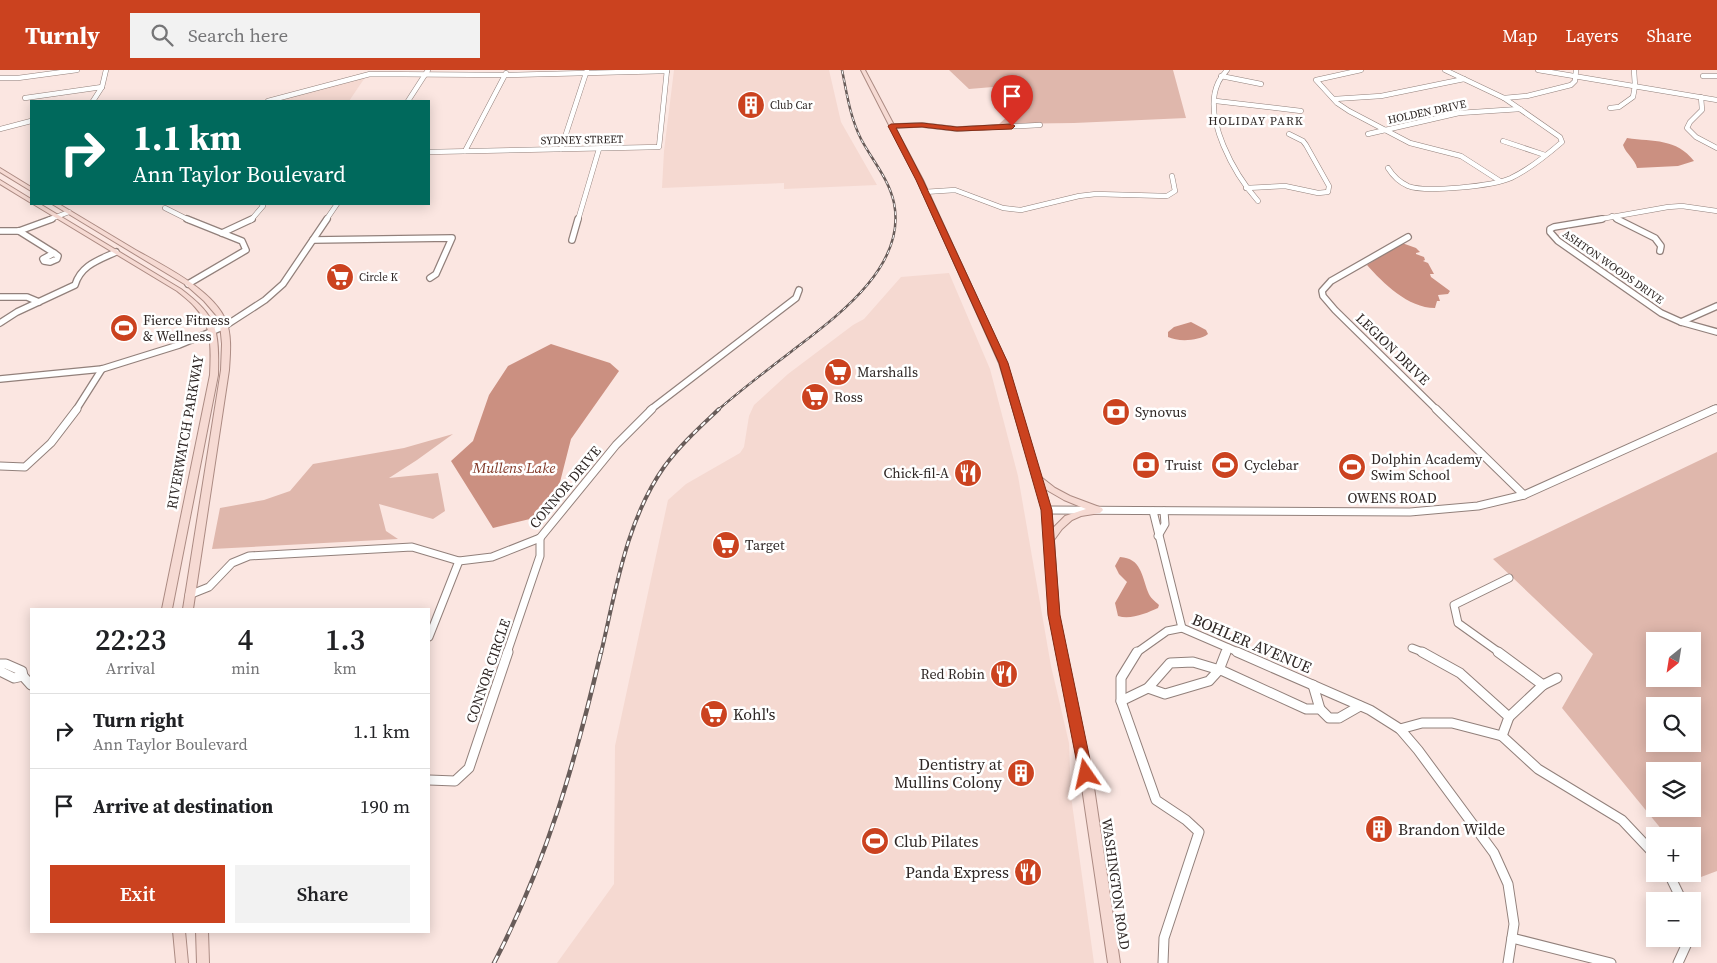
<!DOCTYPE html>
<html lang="en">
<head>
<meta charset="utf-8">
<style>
  :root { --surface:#fff; --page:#f2f2f2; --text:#202124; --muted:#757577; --line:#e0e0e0; --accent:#cb421f }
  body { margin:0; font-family:"Source Serif 4",serif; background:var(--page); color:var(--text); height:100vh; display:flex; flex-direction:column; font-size:19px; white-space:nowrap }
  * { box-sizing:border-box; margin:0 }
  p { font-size:16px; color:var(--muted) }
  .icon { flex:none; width:28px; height:28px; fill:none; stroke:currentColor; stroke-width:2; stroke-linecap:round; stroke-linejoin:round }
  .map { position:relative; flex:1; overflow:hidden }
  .side { position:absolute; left:30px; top:538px; width:400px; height:325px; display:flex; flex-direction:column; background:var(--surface); border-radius:0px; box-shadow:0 2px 12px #0003 }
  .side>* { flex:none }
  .banner { position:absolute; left:30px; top:30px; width:400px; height:105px; border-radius:0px; box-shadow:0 2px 12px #0003; background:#00695c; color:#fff; overflow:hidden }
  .needle { width:32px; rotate:210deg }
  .tools { position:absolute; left:1646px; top:562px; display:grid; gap:10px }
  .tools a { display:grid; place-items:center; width:55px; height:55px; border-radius:0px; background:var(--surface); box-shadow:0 2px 12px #0003; font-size:25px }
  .pin { position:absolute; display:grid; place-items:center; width:42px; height:42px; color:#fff; margin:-51px -21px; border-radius:50% 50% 50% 0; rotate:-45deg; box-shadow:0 0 5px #0007 }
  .pin .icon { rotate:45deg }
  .me { position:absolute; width:55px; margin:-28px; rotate:349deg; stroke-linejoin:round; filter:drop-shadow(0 0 4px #0008) }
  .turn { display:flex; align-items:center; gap:18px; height:105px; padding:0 20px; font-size:22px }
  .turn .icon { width:65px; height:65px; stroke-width:2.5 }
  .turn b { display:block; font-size:35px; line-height:42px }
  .eta { display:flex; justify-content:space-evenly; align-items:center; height:85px; text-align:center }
  .eta b { font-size:30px; font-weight:600; line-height:35px }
  .primary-button { display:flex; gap:10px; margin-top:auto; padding:10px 20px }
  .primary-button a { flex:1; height:58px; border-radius:0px; background:var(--accent); color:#fff; font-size:20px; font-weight:600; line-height:58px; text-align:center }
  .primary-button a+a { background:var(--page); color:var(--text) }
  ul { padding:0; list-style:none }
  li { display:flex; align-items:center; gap:15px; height:75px; padding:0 20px; border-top:1px solid var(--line) }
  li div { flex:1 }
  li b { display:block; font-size:19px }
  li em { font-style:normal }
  header { display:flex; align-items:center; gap:30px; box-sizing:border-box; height:70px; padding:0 25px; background:var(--accent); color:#fff }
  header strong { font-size:24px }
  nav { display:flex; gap:28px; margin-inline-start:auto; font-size:18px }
  .search { width:350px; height:45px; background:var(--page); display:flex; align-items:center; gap:12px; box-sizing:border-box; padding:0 18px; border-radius:0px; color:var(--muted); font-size:19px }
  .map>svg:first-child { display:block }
  .built { fill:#f5d9d1 }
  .green { fill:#dfb7ac; fill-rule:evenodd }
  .water { fill:#cb9081 }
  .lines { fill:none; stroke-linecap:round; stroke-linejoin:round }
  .minor-far3-casing { stroke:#92807b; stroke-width:5.5 }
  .minor-far2-casing { stroke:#92807b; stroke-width:8 }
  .minor-far1-casing { stroke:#92807b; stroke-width:9 }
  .minor-casing { stroke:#92807b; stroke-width:11 }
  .major-casing { stroke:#ac8b83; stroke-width:2 }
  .minor-far3 { stroke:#fff; stroke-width:4.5 }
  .minor-far2 { stroke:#fff; stroke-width:5.5 }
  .minor-far1 { stroke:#fff; stroke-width:7 }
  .minor { stroke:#fff; stroke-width:9 }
  .major { fill:#f6dad3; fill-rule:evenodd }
  .rail-far2-casing { stroke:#685c59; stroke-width:2.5 }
  .rail-far1-casing { stroke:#685c59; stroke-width:4 }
  .rail-casing { stroke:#685c59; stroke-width:4.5 }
  .rail-far2 { stroke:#fff; stroke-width:1; stroke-dasharray:4; stroke-linecap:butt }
  .rail-far1 { stroke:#fff; stroke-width:2; stroke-dasharray:5.5; stroke-linecap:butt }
  .rail { stroke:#fff; stroke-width:2.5; stroke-dasharray:8; stroke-linecap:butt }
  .route { fill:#cb421f; stroke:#842b14 }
  .labels { text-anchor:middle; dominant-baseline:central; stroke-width:5; stroke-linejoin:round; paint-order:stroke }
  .far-poi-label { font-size:11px; fill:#2f2725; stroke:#fff; text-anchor:start }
  .far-street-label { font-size:11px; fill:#2f2725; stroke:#fff }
  .far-neighbourhood-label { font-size:12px; letter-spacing:1px; fill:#2f2725; stroke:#fff }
  .poi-label { font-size:14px; fill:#2f2725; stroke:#fff; text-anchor:start }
  .street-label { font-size:14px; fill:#2f2725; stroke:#fff }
  .water-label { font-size:15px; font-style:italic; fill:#833928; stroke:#fff }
  .near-street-label { font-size:16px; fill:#2f2725; stroke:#fff }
  .near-poi-label { font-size:16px; fill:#2f2725; stroke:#fff; text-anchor:start }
</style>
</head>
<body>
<header>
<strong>Turnly</strong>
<div class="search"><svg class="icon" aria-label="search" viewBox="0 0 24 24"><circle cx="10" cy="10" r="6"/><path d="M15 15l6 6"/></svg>Search here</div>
<nav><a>Map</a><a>Layers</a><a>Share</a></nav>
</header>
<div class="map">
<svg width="1717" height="893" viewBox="0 0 1717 893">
  <rect width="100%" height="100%" fill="#fbe6e1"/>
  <g class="built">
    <path d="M674 0H829L841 52 877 115 784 119V113L662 118 664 81Z"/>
    <path d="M366 6 349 31H276L349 11Z"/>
    <path d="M949 203 990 299 1018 406 1051 596 1069 673 1071 726 1094 893H557L614 814 615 676 668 430 686 414 740 383 744 377 749 346 754 335 788 304 853 255 864 249 901 207Z"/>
  </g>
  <g class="green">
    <path d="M949 0H1173L1186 48 1074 53 999 54 1021 34 1014 22 993 17 969 19Z"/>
    <path d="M453 364 417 390 389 408 438 403 445 441 433 449 379 434 386 461 398 469 212 479 220 438 264 430 290 421 313 394 404 378Z"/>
    <path d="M1717 382V801L1701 807 1693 797 1692 766H1667L1562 638 1593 584 1493 489ZM1655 571H1692V609H1655ZM1655 636H1692V674H1655ZM1655 701H1692V739H1655Z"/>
  </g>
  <g class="water">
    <path d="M1627 68C1654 72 1676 68 1694 91L1678 96 1637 98C1635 89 1626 84 1623 75Z"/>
    <path d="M1402 173 1416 178 1420 182 1416 183V184L1424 187 1425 190 1423 191 1428 193 1434 204H1430L1431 207 1450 221 1448 224 1438 225 1440 231H1437L1435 238C1408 238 1383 213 1367 195Z"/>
    <path d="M1191 252 1206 260 1208 264C1199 271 1178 272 1168 267V262L1174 257Z"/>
    <path d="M551 274 610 293 619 301 571 369 558 420 534 448 493 458 451 391 473 371 489 325 508 296Z"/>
    <path d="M1120 487C1141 488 1142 506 1148 522 1150 528 1155 531 1159 535L1158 538C1147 543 1131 550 1118 546L1115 533 1127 512 1119 504 1115 496Z"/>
  </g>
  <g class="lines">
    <g class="minor-far3-casing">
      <g id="minor-far3">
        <path d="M1227 0C1224 4 1220 8 1218 13 1202 48 1235 105 1258 131"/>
        <path d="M1361 0 1316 10 1337 33 1349 41 1410 73 1461 86 1500 111"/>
        <path d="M1538 0 1717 30"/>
        <path d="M1221 6 1261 14"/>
        <path d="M1703 6H1717"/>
        <path d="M0 8H18L77 0"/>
        <path d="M1701 27 1702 40 1690 52 1687 58 1696 67 1717 78"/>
        <path d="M25 28 102 17"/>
        <path d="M1504 28 1527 26 1571 15 1575 11 1576 0"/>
        <path d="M1334 29 1381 26 1464 9"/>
        <path d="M93 31 102 17 106 0"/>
        <path d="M268 31 370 4 505 5 667 1"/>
        <path d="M408 31 428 0"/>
        <path d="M1216 31 1301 41"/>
        <path d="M1610 38 1619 37 1633 27 1635 16 1634 0"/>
        <path d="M891 56 922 55 957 59 1040 55"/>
        <path d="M0 59 31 51"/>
        <path d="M1368 64 1459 43 1520 39"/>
        <path d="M1503 71 1545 85"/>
        <path d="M561 79 587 0"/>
        <path d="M465 81 506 3"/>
        <path d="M429 82 659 77 667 0"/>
        <path d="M1388 98C1393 106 1399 112 1408 116 1426 123 1493 116 1511 108 1530 99 1547 85 1562 72L1560 67 1504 28 1445 0"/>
        <path d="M1246 118 1285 116 1318 123 1328 122 1329 116 1306 75 1303 71 1289 64"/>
        <path d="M924 122 955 120 1003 138 1021 140 1079 126 1096 124 1167 126 1175 121 1172 106"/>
        <path d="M165 138 189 150"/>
        <path d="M1612 146 1619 150"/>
        <path d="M48 150 69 142"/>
        <path d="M251 150 263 136 262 134"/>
        <path d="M326 150 337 134"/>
        <path d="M578 150 599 79"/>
        <path d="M1595 150 1668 137 1682 136 1717 141"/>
      </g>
    </g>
    <g class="minor-far2-casing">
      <g id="minor-far2">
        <path d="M187 149 242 171 246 180 188 214"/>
        <path d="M1602 149 1554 157 1550 159V162L1558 171 1661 243 1681 252 1717 262"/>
        <path d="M1617 149 1655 168 1661 176 1660 181"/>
        <path d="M0 161H19L52 149"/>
        <path d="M19 161 54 183"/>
        <path d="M222 163 252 149"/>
        <path d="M1408 167 1331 211 1322 221 1323 226 1335 240 1437 340"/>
        <path d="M313 170 452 168 436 204 430 208"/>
        <path d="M572 170 578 149"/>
        <path d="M54 183 58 186 57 189 50 192 44 191 43 189Z"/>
        <path d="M0 227H27L39 232"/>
        <path d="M1681 252 1717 236"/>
        <path d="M0 253 17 242 75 215C81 195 99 190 116 182"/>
        <path d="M0 309 102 299 179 275 225 256 265 230 283 214 327 149"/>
        <path d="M76 340 102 299"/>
        <path d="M650 340 796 228 799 220"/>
        <path d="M1712 340 1717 338"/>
      </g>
    </g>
    <g class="minor-far1-casing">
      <g id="minor-far1">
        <path d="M1436 339 1524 425"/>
        <path d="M0 396 25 397 51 373 77 339"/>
        <path d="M1047 440 1410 442 1478 436 1524 425 1715 339"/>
        <path d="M1153 441 1182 558"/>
        <path d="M1158 466 1165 454 1164 441"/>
        <path d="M189 525 209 517 232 493 249 486 412 477 459 491 492 487 540 468 616 375 652 339"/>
        <path d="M429 567 459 491"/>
        <path d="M1412 578 1425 583"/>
        <path d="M507 583 540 486V468"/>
        <path d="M1136 583 1167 561 1182 558 1240 583"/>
        <path d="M1226 583 1228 578"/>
        <path d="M1500 583 1458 553 1454 535 1509 508"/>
      </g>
    </g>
    <g class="minor-casing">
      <g id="minor">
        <path d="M1137 582 1121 608V631L1156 730 1186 750 1199 762 1164 868 1163 893"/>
        <path d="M1237 582 1370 640 1400 659 1418 680 1494 783 1508 814 1514 854 1508 893"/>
        <path d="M1422 582 1460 603 1509 647 1502 666"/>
        <path d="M1498 582 1543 615"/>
        <path d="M0 594H6L22 601 23 606 31 615"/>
        <path d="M0 601 14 608 23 606"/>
        <path d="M1313 615 1320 639"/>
        <path d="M1148 618 1165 624 1209 611 1219 600 1226 582"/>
        <path d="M1121 631 1148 618 1170 593 1193 592 1223 601 1306 639H1320L1329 648H1339L1360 636"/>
        <path d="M1509 647 1543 615 1557 608"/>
        <path d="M1400 659 1422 653H1452L1502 666 1538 699 1622 750 1655 785"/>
        <path d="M429 710 455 711 469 698 508 582"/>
        <path d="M1669 804 1682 831"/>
        <path d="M1512 868 1611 893"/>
        <path d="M1678 893 1689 869"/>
      </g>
    </g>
    <g class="major-casing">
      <g id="major">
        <path d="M861 0H865L923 110 1007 293 1041 407 1055 418 1070 426 1102 438 1103 440 1100 443 1081 446 1072 450 1062 459 1054 470 1059 545 1092 704 1120 893H1108L1080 704 1049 545 1043 440 999 293 917 110ZM1045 419 1064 430 1086 439 1065 446 1053 458 1051 440Z"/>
        <path d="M0 98 31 117V121L0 102Z"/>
        <path d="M0 110 31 129V133L0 114Z"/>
        <path d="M33 134H40L181 219C218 247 219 260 218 305L172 539H162L210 305C211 281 213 256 195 237 190 231 183 226 177 221Z"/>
        <path d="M52 134H59C84 149 109 164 134 179 162 195 214 220 226 251 232 265 230 285 229 300L193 539H183L221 300 222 274 220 253 216 245 204 231 186 215Z"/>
        <path d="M173 861H185L188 893H176Z"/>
        <path d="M196 861H208L209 893H197Z"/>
      </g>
    </g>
    <use href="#minor-far3" class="minor-far3"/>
    <use href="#minor-far2" class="minor-far2"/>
    <use href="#minor-far1" class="minor-far1"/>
    <use href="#minor" class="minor"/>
    <use href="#major" class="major"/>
    <g class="rail-far2-casing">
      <path id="rail-far2" d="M718 340C742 319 767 300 792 281 836 247 907 197 894 133 889 109 872 90 861 69 850 47 847 24 842 0"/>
    </g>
    <g class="rail-far1-casing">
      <path id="rail-far1" d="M601 583C616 520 626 451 664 397 680 375 700 357 719 339"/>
    </g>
    <g class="rail-casing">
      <path id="rail" d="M494 893C547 791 575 693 601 582"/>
    </g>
    <use href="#rail-far2" class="rail-far2"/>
    <use href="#rail-far1" class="rail-far1"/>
    <use href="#rail" class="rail"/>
  </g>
  <path class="route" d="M922 53 957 57 1012 54 1015 56 1012 59 957 61 922 57 896 58 923 110 1008 293 1052 440 1060 545 1093 704 1091 709 1086 711 1081 709 1079 704 1048 545 1041 440 999 293 916 110 888 56 891 54Z"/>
  <defs>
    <g id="building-disc" transform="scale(1.4375)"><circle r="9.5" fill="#cb421f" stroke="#fff"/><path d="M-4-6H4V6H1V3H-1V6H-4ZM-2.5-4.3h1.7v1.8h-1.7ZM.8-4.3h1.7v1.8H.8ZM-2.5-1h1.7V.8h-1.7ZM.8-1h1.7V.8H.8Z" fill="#fff"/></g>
    <g id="supermarket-disc" transform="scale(1.4375)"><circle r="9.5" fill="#cb421f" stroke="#fff"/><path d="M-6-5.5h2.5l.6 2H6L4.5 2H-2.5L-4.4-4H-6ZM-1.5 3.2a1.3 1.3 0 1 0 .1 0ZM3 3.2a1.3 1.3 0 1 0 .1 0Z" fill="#fff"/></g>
    <g id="stadium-disc" transform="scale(1.4375)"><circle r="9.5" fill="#cb421f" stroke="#fff"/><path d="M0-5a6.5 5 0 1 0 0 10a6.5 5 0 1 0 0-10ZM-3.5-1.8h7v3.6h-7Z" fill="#fff"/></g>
    <g id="bank-disc" transform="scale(1.4375)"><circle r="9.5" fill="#cb421f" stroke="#fff"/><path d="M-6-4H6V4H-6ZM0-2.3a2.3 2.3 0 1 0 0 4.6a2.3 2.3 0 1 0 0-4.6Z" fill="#fff"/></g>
    <g id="restaurant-disc" transform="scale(1.4375)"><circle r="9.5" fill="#cb421f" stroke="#fff"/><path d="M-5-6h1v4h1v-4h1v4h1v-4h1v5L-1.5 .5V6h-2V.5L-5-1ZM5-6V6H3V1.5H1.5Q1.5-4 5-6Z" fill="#fff"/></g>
  </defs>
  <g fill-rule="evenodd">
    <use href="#building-disc" x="751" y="35"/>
    <use href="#supermarket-disc" x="340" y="207"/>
    <use href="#stadium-disc" x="124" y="258"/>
    <use href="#supermarket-disc" x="838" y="302"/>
    <use href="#supermarket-disc" x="815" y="327"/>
    <use href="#bank-disc" x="1116" y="342"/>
    <use href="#bank-disc" x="1146" y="395"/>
    <use href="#stadium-disc" x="1225" y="395"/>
    <use href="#stadium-disc" x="1352" y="397"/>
    <use href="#restaurant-disc" x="968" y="403"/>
    <use href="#supermarket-disc" x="726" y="475"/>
    <use href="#restaurant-disc" x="1004" y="604"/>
    <use href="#supermarket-disc" x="714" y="644"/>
    <use href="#building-disc" x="1021" y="703"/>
    <use href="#building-disc" x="1379" y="759"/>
    <use href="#stadium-disc" x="875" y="771"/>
    <use href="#restaurant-disc" x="1028" y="802"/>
  </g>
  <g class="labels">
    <g class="far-poi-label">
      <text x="770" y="35">Club Car</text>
      <text x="359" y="207">Circle K</text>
    </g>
    <g class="far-street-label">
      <text transform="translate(1427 42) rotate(-12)">HOLDEN DRIVE</text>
      <text transform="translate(582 70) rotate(-1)">SYDNEY STREET</text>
      <text transform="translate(1613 197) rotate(35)">ASHTON WOODS DRIVE</text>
    </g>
    <g class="far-neighbourhood-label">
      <text x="1256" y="51">HOLIDAY PARK</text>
    </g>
    <g class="poi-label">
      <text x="143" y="250">Fierce Fitness<tspan x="143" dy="16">&amp; Wellness</tspan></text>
      <text x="857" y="302">Marshalls</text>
      <text x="834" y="327">Ross</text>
      <text x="1135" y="342">Synovus</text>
      <text x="1371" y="389">Dolphin Academy<tspan x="1371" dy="16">Swim School</tspan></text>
      <text x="1165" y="395">Truist</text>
      <text x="1244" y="395">Cyclebar</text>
      <text x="949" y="403" text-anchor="end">Chick-fil-A</text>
      <text x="745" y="475">Target</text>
      <text x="985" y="604" text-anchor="end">Red Robin</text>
    </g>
    <g class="street-label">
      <text transform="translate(1393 279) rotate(44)">LEGION DRIVE</text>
      <text transform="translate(185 362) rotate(-80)">RIVERWATCH PARKWAY</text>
      <text transform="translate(565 417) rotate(-50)">CONNOR DRIVE</text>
      <text x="1392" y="428">OWENS ROAD</text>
      <text transform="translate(488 601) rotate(-71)">CONNOR CIRCLE</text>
      <text transform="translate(1116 814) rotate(82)">WASHINGTON ROAD</text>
    </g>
    <g class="water-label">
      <text x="514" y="397">Mullens Lake</text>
    </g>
    <g class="near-street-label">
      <text transform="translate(1252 573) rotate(23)">BOHLER AVENUE</text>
    </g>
    <g class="near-poi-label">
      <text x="733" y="644">Kohl's</text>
      <text x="1002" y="694" text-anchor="end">Dentistry at<tspan x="1002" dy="18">Mullins Colony</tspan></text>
      <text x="1398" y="759">Brandon Wilde</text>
      <text x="894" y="771">Club Pilates</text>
      <text x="1009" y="802" text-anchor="end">Panda Express</text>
    </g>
  </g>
</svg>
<div class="tools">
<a><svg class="needle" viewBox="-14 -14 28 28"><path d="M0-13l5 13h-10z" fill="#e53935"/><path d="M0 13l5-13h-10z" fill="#757577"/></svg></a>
<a><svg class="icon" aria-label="search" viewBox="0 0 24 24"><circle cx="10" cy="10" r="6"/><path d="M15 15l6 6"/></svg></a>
<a><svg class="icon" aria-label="layers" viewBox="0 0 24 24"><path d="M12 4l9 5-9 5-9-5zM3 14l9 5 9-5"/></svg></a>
<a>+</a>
<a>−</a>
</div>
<div class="pin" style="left:1012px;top:56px;background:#d93025"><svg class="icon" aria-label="arrive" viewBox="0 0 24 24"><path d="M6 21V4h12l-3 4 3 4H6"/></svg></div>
<svg class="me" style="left:1086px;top:704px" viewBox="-20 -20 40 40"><path d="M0-17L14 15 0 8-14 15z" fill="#cb421f" stroke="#fff" stroke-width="4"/></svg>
<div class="banner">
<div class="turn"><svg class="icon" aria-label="right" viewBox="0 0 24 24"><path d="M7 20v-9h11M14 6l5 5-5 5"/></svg><div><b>1.1 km</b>Ann Taylor Boulevard</div></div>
</div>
<section class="side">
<div class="eta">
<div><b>22:23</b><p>Arrival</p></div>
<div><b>4</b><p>min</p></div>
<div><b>1.3</b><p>km</p></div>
</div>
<ul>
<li><svg class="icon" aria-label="right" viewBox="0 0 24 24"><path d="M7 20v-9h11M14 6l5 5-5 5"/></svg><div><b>Turn right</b><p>Ann Taylor Boulevard</p></div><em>1.1 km</em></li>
<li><svg class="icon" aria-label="arrive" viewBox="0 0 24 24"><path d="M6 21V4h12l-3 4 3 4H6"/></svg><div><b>Arrive at destination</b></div><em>190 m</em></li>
</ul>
<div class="primary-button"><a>Exit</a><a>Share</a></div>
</section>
</div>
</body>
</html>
